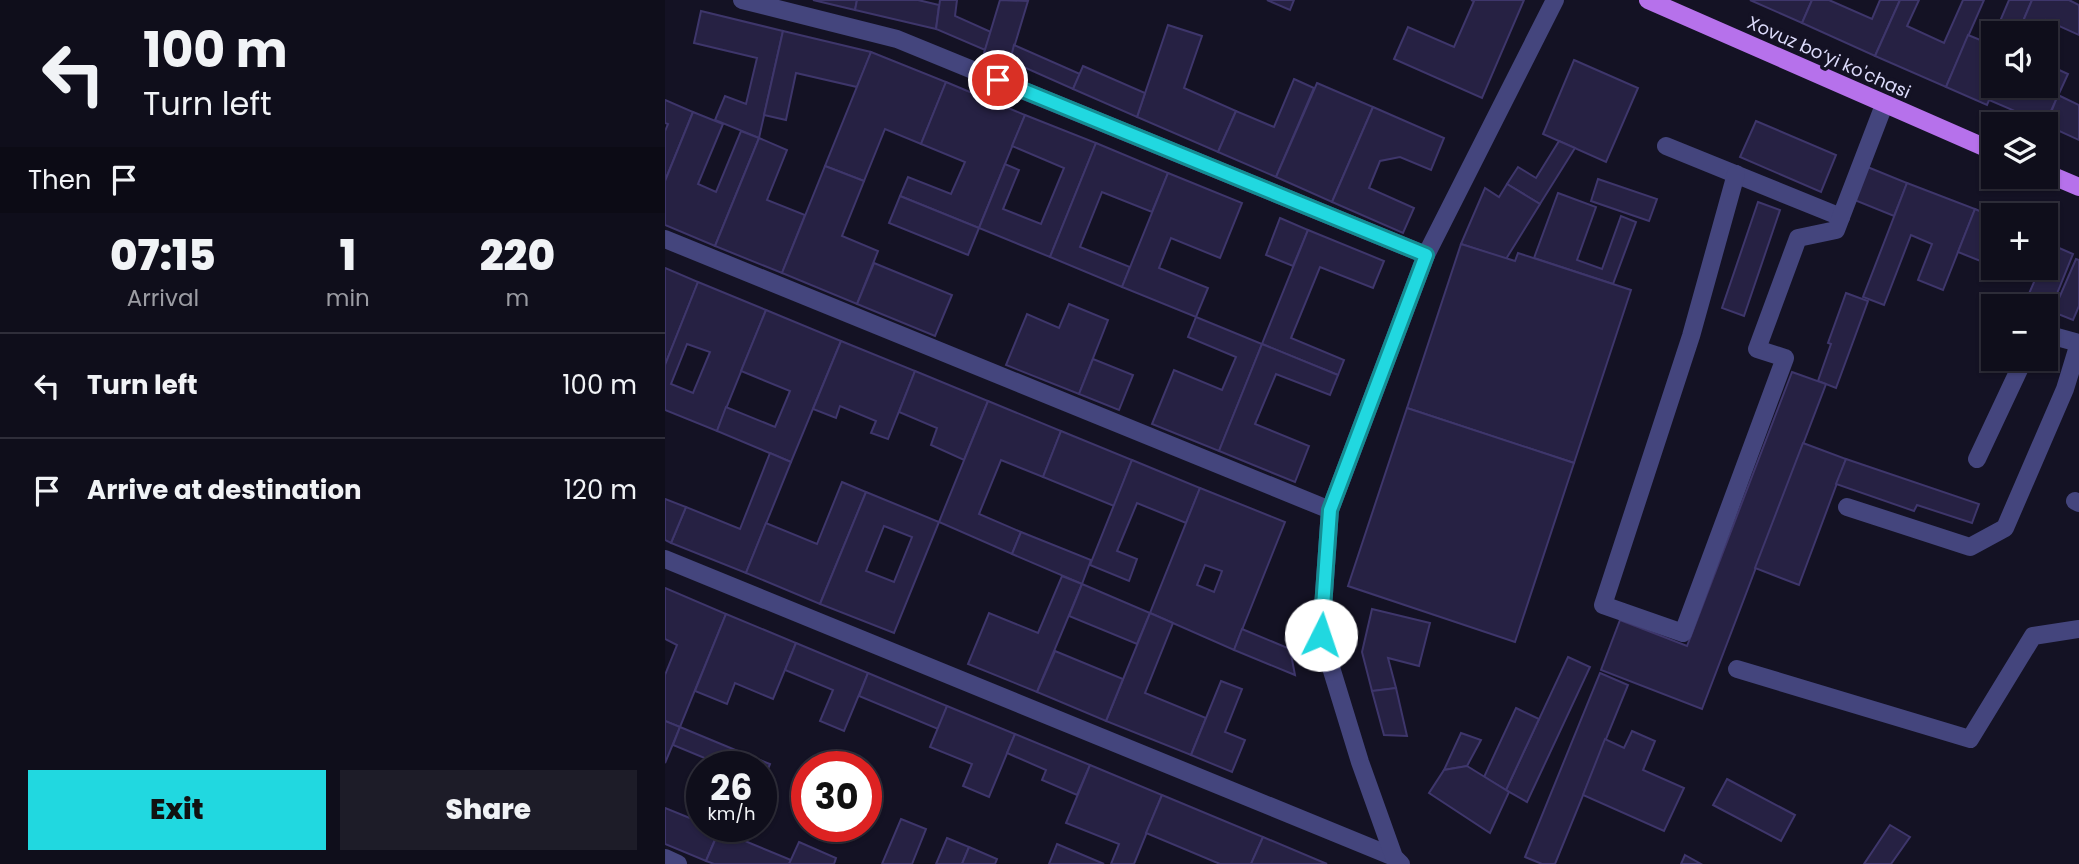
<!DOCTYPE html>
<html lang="en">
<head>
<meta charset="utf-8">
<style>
  :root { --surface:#0f0e1b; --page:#1d1c28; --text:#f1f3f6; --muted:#9b9ca3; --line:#2f2e3a; --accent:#21d8e0 }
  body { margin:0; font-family:Poppins,sans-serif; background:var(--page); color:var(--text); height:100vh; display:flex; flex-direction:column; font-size:26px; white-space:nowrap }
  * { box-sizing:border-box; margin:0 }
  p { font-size:23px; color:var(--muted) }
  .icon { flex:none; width:38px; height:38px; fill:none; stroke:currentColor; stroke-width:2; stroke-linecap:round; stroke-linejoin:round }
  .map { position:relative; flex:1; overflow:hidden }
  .sheet { display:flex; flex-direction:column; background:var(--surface); width:665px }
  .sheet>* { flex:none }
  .banner { background:#0f0e1b; color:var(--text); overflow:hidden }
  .controls { position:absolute; left:1316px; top:21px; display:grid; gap:14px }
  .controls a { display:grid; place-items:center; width:77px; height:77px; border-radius:0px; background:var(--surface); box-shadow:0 2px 5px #0004,0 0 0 2px var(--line); font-size:35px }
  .speed { position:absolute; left:21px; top:751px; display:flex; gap:14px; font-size:35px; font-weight:700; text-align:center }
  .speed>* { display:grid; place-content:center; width:91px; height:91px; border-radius:50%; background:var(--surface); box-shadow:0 2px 5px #0004,0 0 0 2px var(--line); line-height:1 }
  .speed small { font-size:18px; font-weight:400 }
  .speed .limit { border:10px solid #d22; background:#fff; color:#111 }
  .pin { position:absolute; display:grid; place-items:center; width:60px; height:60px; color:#fff; margin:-30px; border:4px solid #fff; border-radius:50%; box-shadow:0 2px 7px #0007 }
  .me { position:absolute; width:77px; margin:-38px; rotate:4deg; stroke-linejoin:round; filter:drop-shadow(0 0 5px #0008) }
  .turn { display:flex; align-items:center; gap:24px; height:147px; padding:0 28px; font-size:32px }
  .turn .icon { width:91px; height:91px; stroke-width:2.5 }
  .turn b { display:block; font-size:49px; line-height:60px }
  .then { display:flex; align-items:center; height:66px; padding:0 28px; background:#0003; gap:14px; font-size:26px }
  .eta { display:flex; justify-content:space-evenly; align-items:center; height:119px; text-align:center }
  .eta b { font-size:42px; font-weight:800; line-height:49px }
  .button { display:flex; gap:14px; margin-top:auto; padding:14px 28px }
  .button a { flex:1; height:80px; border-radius:0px; background:var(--accent); color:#111; font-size:28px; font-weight:800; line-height:80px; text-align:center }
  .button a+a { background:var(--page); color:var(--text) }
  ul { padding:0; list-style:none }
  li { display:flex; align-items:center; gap:21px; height:105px; padding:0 28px; border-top:2px solid var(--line) }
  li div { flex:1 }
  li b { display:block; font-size:26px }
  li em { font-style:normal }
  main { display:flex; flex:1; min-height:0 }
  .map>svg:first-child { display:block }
  .building { fill:#262143; stroke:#3e366b; stroke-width:2; fill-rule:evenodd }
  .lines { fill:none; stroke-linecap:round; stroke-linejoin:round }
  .minor { stroke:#44457d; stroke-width:18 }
  .major { stroke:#b671eb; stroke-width:18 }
  .route-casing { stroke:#158c92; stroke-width:18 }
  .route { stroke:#21d8e0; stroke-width:12 }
  .labels { text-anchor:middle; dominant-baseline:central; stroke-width:7; stroke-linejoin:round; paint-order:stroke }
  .street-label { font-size:18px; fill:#dcdbfa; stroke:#141224 }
</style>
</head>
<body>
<main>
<section class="sheet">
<div class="banner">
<div class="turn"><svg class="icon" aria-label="left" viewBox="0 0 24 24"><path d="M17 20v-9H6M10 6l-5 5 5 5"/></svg><div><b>100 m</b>Turn left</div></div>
<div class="then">Then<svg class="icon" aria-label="arrive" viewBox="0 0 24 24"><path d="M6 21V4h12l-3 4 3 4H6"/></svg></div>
</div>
<div class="eta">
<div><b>07:15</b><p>Arrival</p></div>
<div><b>1</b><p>min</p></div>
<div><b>220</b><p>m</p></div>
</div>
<ul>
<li><svg class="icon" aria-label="left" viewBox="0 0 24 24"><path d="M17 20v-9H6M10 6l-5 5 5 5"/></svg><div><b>Turn left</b></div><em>100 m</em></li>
<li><svg class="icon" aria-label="arrive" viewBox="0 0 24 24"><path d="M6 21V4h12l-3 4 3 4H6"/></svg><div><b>Arrive at destination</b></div><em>120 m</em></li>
</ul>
<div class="button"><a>Exit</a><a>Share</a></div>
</section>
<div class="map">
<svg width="1414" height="864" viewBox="0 0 1414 864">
  <rect width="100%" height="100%" fill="#141224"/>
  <g class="building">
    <path d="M148 0H192L190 10Z"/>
    <path d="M192 0H253L274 5 271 29 190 10Z"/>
    <path d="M275 0H292L290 16 326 32 320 50 271 29Z"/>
    <path d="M335 0 363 1 344 64 319 53Z"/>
    <path d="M602 0H629L625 10Z"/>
    <path d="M806 0H859L817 98 729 59 743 27 789 47 809 1Z"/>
    <path d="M1085 0H1147L1137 23Z"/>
    <path d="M1147 0H1164L1207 19 1215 0H1235L1210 56 1137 23Z"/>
    <path d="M1235 0H1254L1242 26 1279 43 1298 0H1319L1281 87 1210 56Z"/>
    <path d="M1344 0H1367L1353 33H1330Z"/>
    <path d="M1367 0H1404L1414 5V35L1381 20 1375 33H1353Z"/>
    <path d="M36 11 118 31 94 138 50 120 60 96 81 104 92 58 29 43Z"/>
    <path d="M503 25 537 36 519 88 571 111 553 152 472 117Z"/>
    <path d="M118 31 206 52 192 87 131 73 121 120 99 115Z"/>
    <path d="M1303 35 1325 44 1328 36V86H1330L1322 105 1281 87Z"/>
    <path d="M349 45 415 74 408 89 345 61Z"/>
    <path d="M206 52 281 82 256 144 220 129 199 181 160 166Z"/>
    <path d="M909 60 973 88 941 162 878 134Z"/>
    <path d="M1381 64 1403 74 1380 124 1324 100 1330 86H1381Z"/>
    <path d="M418 66 480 93 472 117 408 89Z"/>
    <path d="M629 79 649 88 611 177 553 152 571 111 609 127Z"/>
    <path d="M281 82 360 115 314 228 235 196 243 177 286 194 300 162 256 144Z"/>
    <path d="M652 83 708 107 667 202 611 177Z"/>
    <path d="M1393 95 1414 105V140L1381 125Z"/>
    <path d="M0 100 28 112 0 181V131L3 124 0 123Z"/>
    <path d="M708 107 779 138 766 170 735 157 715 161 704 188 749 208 738 233 667 202Z"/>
    <path d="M28 112 58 124 33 184 51 192 76 131 94 138 50 246 0 225V181Z"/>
    <path d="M360 115 431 143 385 257 314 228 340 164 354 170 338 209 376 224 399 168 347 146Z"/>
    <path d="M1091 121 1171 155 1156 192 1075 157Z"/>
    <path d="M94 138 122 150 102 200 140 215 117 273 50 246Z"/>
    <path d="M894 141 910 148 875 204 842 184 853 167 871 178Z"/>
    <path d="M431 143 503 173 487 212 437 192 415 247 465 267 457 287 385 257Z"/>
    <path d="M160 166 199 181 177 236 213 251 192 304 117 273Z"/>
    <path d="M1200 166 1242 183 1229 216 1187 199Z"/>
    <path d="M503 173 577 203 555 258 506 238 494 268 543 288 531 317 457 287Z"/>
    <path d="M933 179 992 199 984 221 926 201Z"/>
    <path d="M1242 183 1310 209 1278 290 1253 280 1267 244 1246 235 1219 305 1198 297Z"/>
    <path d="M842 184 875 204 841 259 796 244 820 188 834 197Z"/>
    <path d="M893 193 931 207 912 260 937 269 956 216 971 222 948 284 869 258Z"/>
    <path d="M235 196 314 228 303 255 224 223Z"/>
    <path d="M1093 202 1115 210 1079 316 1057 308Z"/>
    <path d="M1310 209 1328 217V266L1293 252Z"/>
    <path d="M615 218 643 230 628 266 601 255Z"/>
    <path d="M643 230 719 261 708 288 655 267 626 338 679 360 673 375 597 344Z"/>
    <path d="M796 244 850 261 853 253 966 290 909 463 742 408Z"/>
    <path d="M1385 244 1408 254 1387 306 1363 296 1375 268H1381V253Z"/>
    <path d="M1411 259 1414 260V306L1408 320 1388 312Z"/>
    <path d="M209 263 287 295 270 336 192 304Z"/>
    <path d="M0 268 33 282 0 365Z"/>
    <path d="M33 282 101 310 52 431 0 410V365ZM22 344 45 352 28 393 6 384Z"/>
    <path d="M1181 293 1203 301 1171 388 1153 381 1166 344 1163 343Z"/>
    <path d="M404 304 443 320 414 394 341 365 362 314 394 328Z"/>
    <path d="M101 310 176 341 126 462 52 431 61 407 110 427 125 391 76 371Z"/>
    <path d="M531 317 597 344 554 451 487 424 509 370 557 390 571 357 523 337Z"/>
    <path d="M176 341 250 371 223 439 206 433 211 421 175 406 171 418 148 409Z"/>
    <path d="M597 344 673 375 665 395 611 374 590 424 644 446 630 482 554 451Z"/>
    <path d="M428 359 468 375 454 410 414 394Z"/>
    <path d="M250 371 323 401 299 460 266 445 272 428 234 412Z"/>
    <path d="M1127 372 1161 384 1037 709 936 670 955 620 1022 646Z"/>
    <path d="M323 401 396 431 378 477 336 460 314 514 356 532 347 554 274 522Z"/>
    <path d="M742 408 909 463 850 642 683 586Z"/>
    <path d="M396 431 467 460 449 506 378 477Z"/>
    <path d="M1138 443 1181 459 1134 585 1090 568Z"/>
    <path d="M105 453 126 462 81 573 6 543 21 507 75 529Z"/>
    <path d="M1181 459 1314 504 1307 523 1252 505 1249 511 1171 484Z"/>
    <path d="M467 460 535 488 521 523 472 503 452 551 472 559 464 581 425 565Z"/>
    <path d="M177 482 201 492 155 604 81 573 101 523 152 544Z"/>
    <path d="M535 488 620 522 569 650 485 613ZM540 565 557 571 549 592 532 585Z"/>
    <path d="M201 492 274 522 229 633 155 604ZM219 526 247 537 229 582 201 571Z"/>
    <path d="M0 499 21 507 6 543 0 540Z"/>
    <path d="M356 532 426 560 417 584 347 554Z"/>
    <path d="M397 576 417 584 372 692 303 664 324 613 373 633Z"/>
    <path d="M417 584 485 613 472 644 404 616Z"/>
    <path d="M0 588 61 614 15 727 0 721V675L12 645 0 639Z"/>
    <path d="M707 609 765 623 754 666 723 658 731 688 707 691 697 652Z"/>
    <path d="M485 613 508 623 480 693 541 718 526 755 441 721Z"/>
    <path d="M61 614 131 643 108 699 70 683 62 704 30 691Z"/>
    <path d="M577 629 625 649 630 675 569 650Z"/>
    <path d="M131 643 203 673 179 731 155 721 168 690 120 670Z"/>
    <path d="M390 651 458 679 441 721 372 692Z"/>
    <path d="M903 657 925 667 862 802 841 790Z"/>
    <path d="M203 673 282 706 273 729 194 696Z"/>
    <path d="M935 673 963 685 890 864H877L860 857Z"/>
    <path d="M556 681 577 689 560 732 580 740 567 772 526 755Z"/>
    <path d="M731 688 742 736 719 735 707 691Z"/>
    <path d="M282 706 350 734 324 797 298 786 307 764 265 747Z"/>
    <path d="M851 708 874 719 841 790 819 777Z"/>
    <path d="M0 721 15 727 0 763Z"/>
    <path d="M15 727 85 756 80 766H59L8 745Z"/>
    <path d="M967 731 990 741 978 770 1019 788 999 831 918 795 940 739 959 748Z"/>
    <path d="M796 733 816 740 802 766 779 770Z"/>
    <path d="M350 734 425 765 412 795 377 780 381 770 342 753Z"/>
    <path d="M85 756 105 764 96 786V766H80Z"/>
    <path d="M425 765 497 795 469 864H446L454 844 401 823Z"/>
    <path d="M802 766 844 792 825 833 764 793 779 770Z"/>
    <path d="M1062 779 1130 815 1116 841 1048 805Z"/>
    <path d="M497 795 598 837 586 864H555L481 833Z"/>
    <path d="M0 808 37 823V826L54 830 41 861 0 844Z"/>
    <path d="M236 819 261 829 247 864H217Z"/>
    <path d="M1225 825 1245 837 1226 864H1199Z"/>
    <path d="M56 826H80L75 839 126 860 124 864H49L41 861Z"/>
    <path d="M598 837 662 864H586Z"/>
    <path d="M282 838 304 847 297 864H271Z"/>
    <path d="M134 842 171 858 169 864H124Z"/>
    <path d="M392 844 439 864H384Z"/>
    <path d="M304 847 332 859 330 864H297Z"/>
    <path d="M1020 855 1036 864H1016Z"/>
  </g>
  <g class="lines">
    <g class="minor">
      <path d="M77 0 232 39 761 255"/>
      <path d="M1001 146 1176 217"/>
      <path d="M1071 174 1026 336 938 605 1018 633 1120 358 1092 349 1133 238 1171 230 1219 105"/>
      <path d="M0 239 665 510"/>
      <path d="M1381 334 1414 343"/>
      <path d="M1312 459 1359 359"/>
      <path d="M1410 501 1414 503"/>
      <path d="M1182 507 1305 547 1340 528 1400 389 1414 343"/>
      <path d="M0 559 729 857"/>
      <path d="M1072 669 1305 739 1368 636 1414 629"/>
      <path d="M0 858 13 864"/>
      <path d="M736 864 729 857 695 762 656 635 665 510 761 255 890 0"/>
    </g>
    <g class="major">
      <path d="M983 0 1328 151"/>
      <path d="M1381 173 1414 187"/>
    </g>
  </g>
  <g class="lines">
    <g class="route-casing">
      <path id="route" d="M333 80 761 255 665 510 656 635"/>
    </g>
    <use href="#route" class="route"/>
  </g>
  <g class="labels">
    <g class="street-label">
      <text transform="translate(1164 57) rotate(24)">Xovuz bo‘yi ko'chasi</text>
    </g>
  </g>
</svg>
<div class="controls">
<a><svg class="icon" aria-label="sound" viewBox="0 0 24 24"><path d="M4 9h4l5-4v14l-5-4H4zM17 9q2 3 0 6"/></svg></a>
<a><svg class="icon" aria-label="layers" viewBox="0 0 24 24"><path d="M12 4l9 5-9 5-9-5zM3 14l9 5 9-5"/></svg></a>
<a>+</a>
<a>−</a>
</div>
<div class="speed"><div>26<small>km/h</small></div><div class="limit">30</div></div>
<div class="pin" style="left:333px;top:80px;background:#d93025"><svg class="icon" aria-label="arrive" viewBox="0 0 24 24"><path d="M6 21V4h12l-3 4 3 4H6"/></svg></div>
<svg class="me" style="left:656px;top:635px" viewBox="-20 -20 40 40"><circle r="19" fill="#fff"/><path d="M0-13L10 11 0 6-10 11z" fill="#21d8e0"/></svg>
</div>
</main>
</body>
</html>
